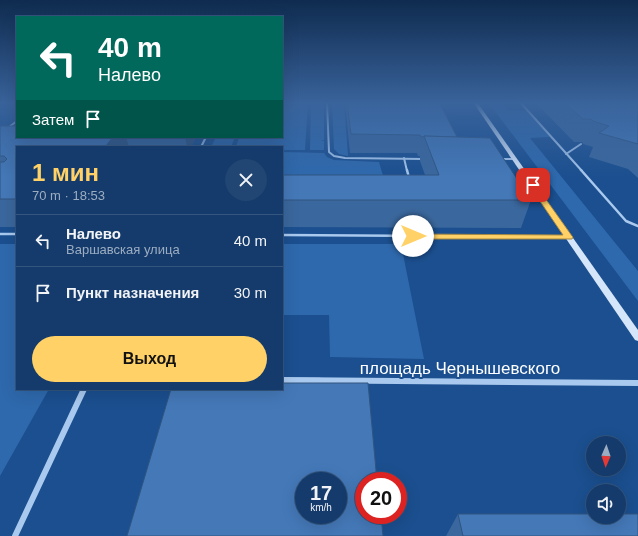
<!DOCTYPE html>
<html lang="ru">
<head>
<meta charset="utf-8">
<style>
  :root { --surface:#143b6b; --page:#214673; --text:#f1f3f6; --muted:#9dadc1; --line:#33557e; --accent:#ffd166 }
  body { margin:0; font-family:Helvetica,sans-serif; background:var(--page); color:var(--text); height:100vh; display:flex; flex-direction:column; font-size:15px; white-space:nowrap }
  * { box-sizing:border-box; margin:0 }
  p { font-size:13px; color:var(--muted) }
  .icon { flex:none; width:22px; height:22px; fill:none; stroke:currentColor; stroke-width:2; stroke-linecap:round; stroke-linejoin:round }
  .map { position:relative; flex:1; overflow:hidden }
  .sheet { position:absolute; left:16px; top:146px; width:267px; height:244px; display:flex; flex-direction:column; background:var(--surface); border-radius:0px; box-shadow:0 4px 16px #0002,0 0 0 1px var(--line) }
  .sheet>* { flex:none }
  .guide { position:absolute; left:16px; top:16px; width:267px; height:122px; border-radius:0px; box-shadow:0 4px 16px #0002,0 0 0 1px var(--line); background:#00695c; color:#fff; overflow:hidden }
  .needle { width:26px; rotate:182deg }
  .fabs { position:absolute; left:586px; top:436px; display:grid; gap:8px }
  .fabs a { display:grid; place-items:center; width:40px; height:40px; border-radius:50%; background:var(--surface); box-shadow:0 4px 16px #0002,0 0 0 1px var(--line); font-size:20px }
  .speed { position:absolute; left:295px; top:472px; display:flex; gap:8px; font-size:20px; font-weight:700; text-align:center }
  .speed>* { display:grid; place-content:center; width:52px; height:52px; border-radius:50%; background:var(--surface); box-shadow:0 4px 16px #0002,0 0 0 1px var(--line); line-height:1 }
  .speed small { font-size:10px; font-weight:400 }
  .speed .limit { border:6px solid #d22; background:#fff; color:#111 }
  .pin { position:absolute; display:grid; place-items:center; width:34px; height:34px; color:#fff; margin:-17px; border-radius:8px; box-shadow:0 2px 6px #0006 }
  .me { position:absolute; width:44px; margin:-22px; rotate:90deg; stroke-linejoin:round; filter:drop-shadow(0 0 3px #0008) }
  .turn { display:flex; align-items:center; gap:14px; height:84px; padding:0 16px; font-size:18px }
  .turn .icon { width:52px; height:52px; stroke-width:2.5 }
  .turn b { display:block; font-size:28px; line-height:34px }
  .then { display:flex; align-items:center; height:38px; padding:0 16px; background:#0003; gap:8px; font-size:15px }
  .round { display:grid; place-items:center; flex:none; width:42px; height:42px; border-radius:21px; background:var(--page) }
  .overview { display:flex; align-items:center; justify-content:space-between; height:68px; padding:0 16px }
  h1 { font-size:24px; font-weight:800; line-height:30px; color:var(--accent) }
  .cta { display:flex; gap:8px; margin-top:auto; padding:8px 16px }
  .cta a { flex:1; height:46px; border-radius:24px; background:var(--accent); color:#111; font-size:16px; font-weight:800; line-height:46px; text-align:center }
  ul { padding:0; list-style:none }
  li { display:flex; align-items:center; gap:12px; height:52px; padding:0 16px; border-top:1px solid var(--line) }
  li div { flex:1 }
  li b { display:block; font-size:15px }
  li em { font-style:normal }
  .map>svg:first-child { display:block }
  .green { fill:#2e69ad }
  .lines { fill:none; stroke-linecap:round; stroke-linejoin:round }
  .lane-far1 { stroke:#a9c9ee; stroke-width:2 }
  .lane { stroke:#a9c9ee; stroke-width:2.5 }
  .street-far1 { stroke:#a9c9ee; stroke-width:4.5 }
  .street { stroke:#a9c9ee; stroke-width:6 }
  .secondary { fill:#d6e6fa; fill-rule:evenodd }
  .wall { fill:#3a679d }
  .shaded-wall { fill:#305480 }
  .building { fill:#4478b7; stroke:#305480; fill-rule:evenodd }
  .route { fill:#ffd166; stroke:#a68842 }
  .labels { text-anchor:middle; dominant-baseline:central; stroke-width:4; stroke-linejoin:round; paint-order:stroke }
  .near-street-label { font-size:17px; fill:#fff; stroke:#1b4f8f }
</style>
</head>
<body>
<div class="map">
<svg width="638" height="536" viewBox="0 0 638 536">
  <rect width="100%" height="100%" fill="#1b4f8f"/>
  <g class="green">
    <path d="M282 102H292V105H299L300 102H308L305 150H282V147H236L239 137H282Z"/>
    <path d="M311 102H324V140H321L324 141V150H310Z"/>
    <path d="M332 102H344L348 156 339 154 334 149Z"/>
    <path d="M488 102H501L508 110 527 111 550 137 530 138 638 271V301Z"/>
    <path d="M216 137H235L231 147H211Z"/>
    <path d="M282 152 324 153 327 157 334 160 379 162 386 186 282 194Z"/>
    <path d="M0 244H17V389H49L0 476Z"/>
    <path d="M282 244H401L424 359 330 357 329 315H282Z"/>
  </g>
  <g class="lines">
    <g class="lane-far1">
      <path d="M327 102 329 152 334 156 345 158 424 159"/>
      <path d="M520 102 582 171"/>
      <path d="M9 127 17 121"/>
      <path d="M201 147 206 137"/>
      <path d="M566 154 581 144"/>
      <path d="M404 158 407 171"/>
      <path d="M501 159H515"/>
    </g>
    <g class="lane">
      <path d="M407 170 409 178"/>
      <path d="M581 170 626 221 638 226"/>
      <path d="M0 234H17"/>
      <path d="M282 235 568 237"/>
    </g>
    <path class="street-far1" d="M282 380H320"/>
    <g class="street">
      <path d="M282 380 638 383"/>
      <path d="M15 536 84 389"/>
    </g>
    <path class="secondary" d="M473 102H477L638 330V341L635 340Z"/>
  </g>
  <g class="wall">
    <path d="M345 102H439L457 137 531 200 521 228 282 227V175H425L420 161V156H418L417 153H350Z"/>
    <path d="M535 102H638V178L628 169 589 157 593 147 583 144 582 142H574Z"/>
    <path d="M0 126 17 137H196L191 147H17V227H0Z"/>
    <path d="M458 514 638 536H446Z"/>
  </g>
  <g class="shaded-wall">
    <path d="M113 137H126L129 147H105Z"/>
    <path d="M185 137H196L191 147H187Z"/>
  </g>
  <g class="building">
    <path d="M347 102H439L457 137 424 136 423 137H421L420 135 351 134Z"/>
    <path d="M564 102H638V144L599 133 609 126 593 121 591 119H583Z"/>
    <path d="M17 124V137H113L105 147H17V199H0V162H4L7 159 4 156H0V126H15Z"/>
    <path d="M424 136 490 138 531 200H282V175H439Z"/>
    <path d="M282 383H368L377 481H364V515H381L383 536H127L171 389H282ZM304 481H338V515H304Z"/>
    <path d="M458 514H593V517H619V514H638V536H463Z"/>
  </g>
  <linearGradient id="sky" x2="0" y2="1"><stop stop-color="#0f2b4f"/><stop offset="0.58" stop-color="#39639b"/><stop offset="1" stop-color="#39639b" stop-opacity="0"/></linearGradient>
  <rect width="638" height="177" fill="url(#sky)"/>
  <path class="route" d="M533 183 535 184 572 236 573 237 572 239H413L408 236 413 234 563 235 529 185Z"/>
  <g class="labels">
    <g class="near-street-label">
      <text x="460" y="368">площадь Чернышевского</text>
    </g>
  </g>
</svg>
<div class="fabs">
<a><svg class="needle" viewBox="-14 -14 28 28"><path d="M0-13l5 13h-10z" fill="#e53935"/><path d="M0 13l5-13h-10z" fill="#9dadc1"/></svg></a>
<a><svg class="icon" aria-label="sound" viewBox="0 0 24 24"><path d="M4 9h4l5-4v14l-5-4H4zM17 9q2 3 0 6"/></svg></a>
</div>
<div class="speed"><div>17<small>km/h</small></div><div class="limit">20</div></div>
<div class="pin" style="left:533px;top:185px;background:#d93025"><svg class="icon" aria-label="arrive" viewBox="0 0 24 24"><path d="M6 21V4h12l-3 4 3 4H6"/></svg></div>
<svg class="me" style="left:413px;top:236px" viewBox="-20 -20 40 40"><circle r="19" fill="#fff"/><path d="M0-13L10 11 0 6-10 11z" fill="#ffd166"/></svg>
<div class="guide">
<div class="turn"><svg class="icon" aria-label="left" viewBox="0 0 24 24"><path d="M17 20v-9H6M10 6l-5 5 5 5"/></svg><div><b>40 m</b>Налево</div></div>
<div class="then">Затем<svg class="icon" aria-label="arrive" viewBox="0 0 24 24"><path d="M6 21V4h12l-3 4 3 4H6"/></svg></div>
</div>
<section class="sheet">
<div class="overview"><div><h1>1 мин</h1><p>70 m · 18:53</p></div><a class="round"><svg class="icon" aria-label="close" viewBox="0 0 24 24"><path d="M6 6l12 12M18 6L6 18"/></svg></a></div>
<ul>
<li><svg class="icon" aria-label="left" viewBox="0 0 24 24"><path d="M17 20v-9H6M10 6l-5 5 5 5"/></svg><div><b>Налево</b><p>Варшавская улица</p></div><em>40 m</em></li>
<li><svg class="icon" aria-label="arrive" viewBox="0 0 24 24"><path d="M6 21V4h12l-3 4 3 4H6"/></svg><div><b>Пункт назначения</b></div><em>30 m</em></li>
</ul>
<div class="cta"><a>Выход</a></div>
</section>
</div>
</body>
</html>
